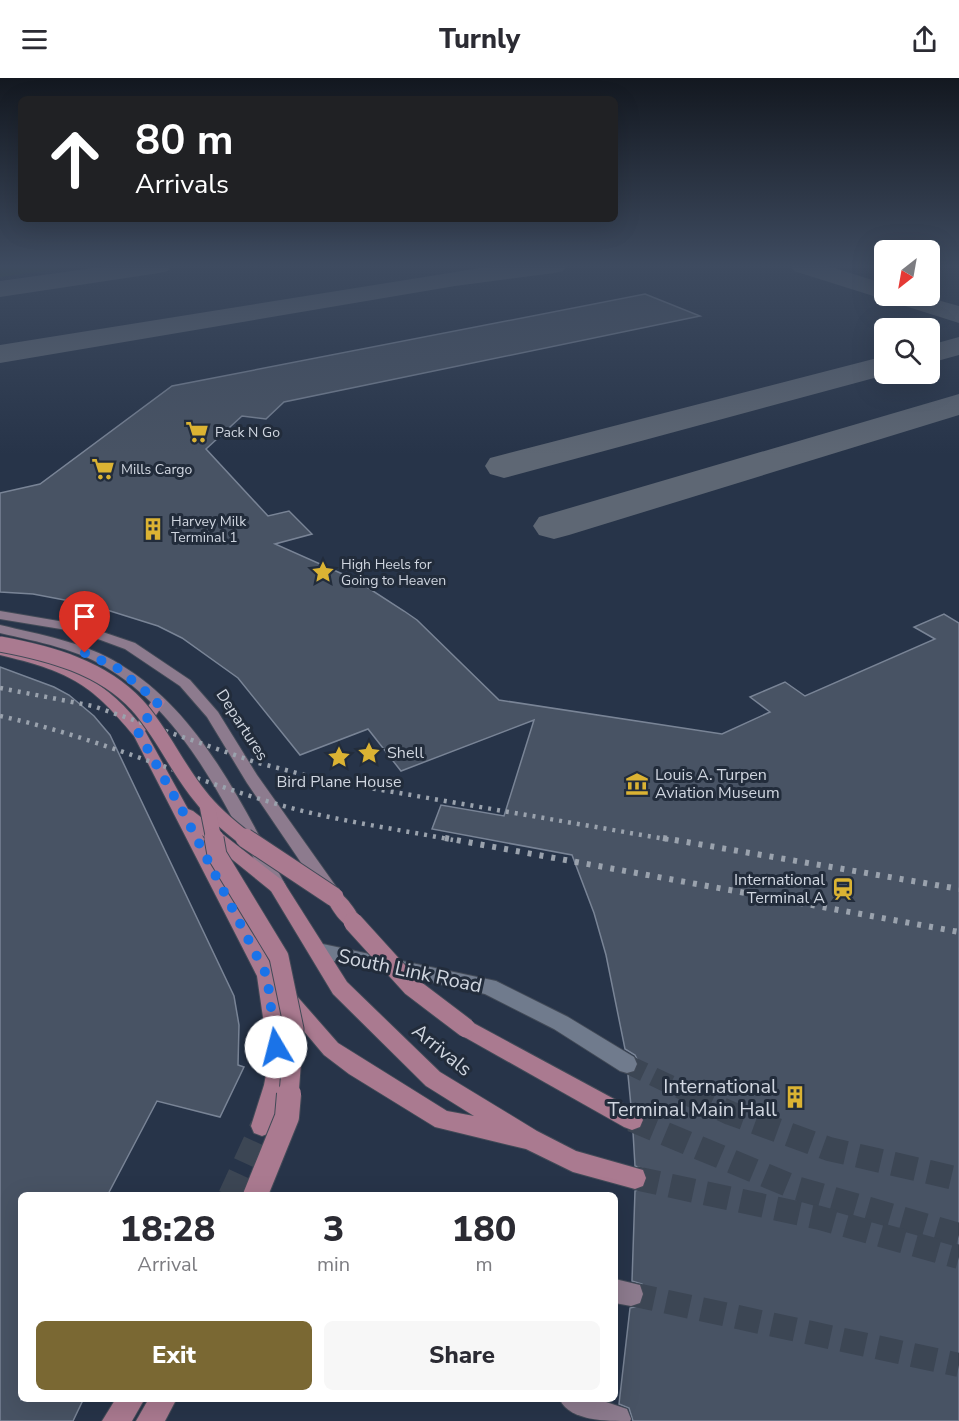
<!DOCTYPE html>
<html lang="en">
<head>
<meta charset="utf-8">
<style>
  :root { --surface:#fff; --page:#f7f7f7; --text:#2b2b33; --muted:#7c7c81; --accent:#7a6833 }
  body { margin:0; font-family:"Nunito Sans",sans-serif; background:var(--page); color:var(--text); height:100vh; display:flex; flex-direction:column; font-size:22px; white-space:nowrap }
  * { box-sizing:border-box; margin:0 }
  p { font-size:20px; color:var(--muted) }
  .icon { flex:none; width:33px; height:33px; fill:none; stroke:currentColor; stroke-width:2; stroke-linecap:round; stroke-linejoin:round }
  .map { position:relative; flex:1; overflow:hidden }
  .details { position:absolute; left:18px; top:1114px; width:600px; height:210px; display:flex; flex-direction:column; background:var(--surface); border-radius:9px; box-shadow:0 6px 24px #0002 }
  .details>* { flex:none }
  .hud { position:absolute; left:18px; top:18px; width:600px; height:126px; border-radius:9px; box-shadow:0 6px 24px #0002; background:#202124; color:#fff; overflow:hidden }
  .needle { width:39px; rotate:211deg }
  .controls { position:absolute; left:874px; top:162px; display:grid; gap:12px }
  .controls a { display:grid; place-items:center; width:66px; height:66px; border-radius:9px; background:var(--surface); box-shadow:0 6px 24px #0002; font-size:30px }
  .pin { position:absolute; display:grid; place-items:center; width:51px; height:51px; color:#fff; margin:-62px -26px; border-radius:50% 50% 50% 0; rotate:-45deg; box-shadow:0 0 6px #0007 }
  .pin .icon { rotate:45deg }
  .me { position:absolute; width:66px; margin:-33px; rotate:352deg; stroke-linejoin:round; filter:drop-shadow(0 0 4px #0008) }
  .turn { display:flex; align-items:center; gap:21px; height:126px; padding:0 18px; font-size:27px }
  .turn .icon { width:78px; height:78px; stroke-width:2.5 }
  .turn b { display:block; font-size:42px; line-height:51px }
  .eta { display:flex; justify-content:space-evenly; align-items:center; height:102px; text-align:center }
  .eta b { font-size:36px; font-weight:800; line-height:42px }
  .primary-button { display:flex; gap:12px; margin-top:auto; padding:12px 18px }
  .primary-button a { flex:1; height:69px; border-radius:9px; background:var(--accent); color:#fff; font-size:24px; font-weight:800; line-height:69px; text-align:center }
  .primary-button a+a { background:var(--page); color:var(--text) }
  header { display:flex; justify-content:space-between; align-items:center; height:78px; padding:0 18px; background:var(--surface); font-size:27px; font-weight:800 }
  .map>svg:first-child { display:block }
  .built { fill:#273449; fill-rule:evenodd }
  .green { fill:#2b4732 }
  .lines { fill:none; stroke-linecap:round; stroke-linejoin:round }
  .taxiway { fill:#5e6774; fill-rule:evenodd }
  .building { fill:#485364; stroke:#798496; stroke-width:1.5 }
  .tertiary-tunnel-far1 { stroke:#3c4654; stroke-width:19; stroke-dasharray:19 10; stroke-linecap:butt }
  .tertiary-tunnel { stroke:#3c4654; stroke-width:24; stroke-dasharray:24 12; stroke-linecap:butt }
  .secondary-tunnel { stroke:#3c4654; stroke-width:24; stroke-dasharray:24 12; stroke-linecap:butt }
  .primary-tunnel { stroke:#3c4654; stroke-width:24; stroke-dasharray:24 12; stroke-linecap:butt }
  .tertiary-casing { stroke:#424a57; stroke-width:2 }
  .secondary-casing { stroke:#424a57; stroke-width:2 }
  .primary-casing { stroke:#424a57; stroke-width:2 }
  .tertiary { fill:#707b8d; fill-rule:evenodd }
  .secondary { fill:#8d7b8e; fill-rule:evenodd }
  .primary { fill:#aa7a90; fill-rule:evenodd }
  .rail-far1 { stroke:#9aa2ad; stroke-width:4.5; stroke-dasharray:3 6; stroke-linecap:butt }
  .rail { stroke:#9aa2ad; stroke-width:6; stroke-dasharray:4 8; stroke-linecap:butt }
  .primary-bridge-far2-casing { stroke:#424a57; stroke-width:17; stroke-linecap:butt }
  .primary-bridge-far1-casing { stroke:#424a57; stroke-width:21; stroke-linecap:butt }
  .primary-bridge-casing { stroke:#424a57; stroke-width:26; stroke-linecap:butt }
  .primary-bridge-far2 { stroke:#aa7a90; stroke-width:15 }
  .primary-bridge-far1 { stroke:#aa7a90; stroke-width:19 }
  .primary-bridge { stroke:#aa7a90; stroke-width:24 }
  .route { stroke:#1a73e8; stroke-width:10; stroke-dasharray:0 18 }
  .labels { text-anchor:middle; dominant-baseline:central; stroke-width:6; stroke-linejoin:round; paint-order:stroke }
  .far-poi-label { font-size:14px; fill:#d0d6e0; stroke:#222c3b; text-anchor:start }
  .street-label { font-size:16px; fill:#d0d6e0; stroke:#222c3b }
  .poi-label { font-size:16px; fill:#d0d6e0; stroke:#222c3b; text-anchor:start }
  .near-street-label { font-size:20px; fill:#d0d6e0; stroke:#222c3b }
  .near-poi-label { font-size:20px; fill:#d0d6e0; stroke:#222c3b; text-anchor:end }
</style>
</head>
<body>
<header><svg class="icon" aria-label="menu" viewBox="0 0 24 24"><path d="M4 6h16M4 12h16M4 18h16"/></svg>Turnly<svg class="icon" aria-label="share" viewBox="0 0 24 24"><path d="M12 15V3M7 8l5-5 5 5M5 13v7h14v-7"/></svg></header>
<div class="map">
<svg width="959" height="1343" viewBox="0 0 959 1343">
  <rect width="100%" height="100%" fill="#222c3b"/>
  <path class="built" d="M0 188H885V218H930V188H959V1343H0ZM885 250H930V296H885ZM21 1118H615V1322H21Z"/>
  <path class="green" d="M0 188H79L0 199Z"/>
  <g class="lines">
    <g class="taxiway">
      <path d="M108 188H171L168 193 159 195 0 219V203Z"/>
      <path d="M493 188H566L563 193 554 195 455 208 0 285V267Z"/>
      <path d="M791 188H828L885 206V218H923L959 228V245L794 193Z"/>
      <path d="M959 259V277L930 285V267Z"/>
      <path d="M885 278V296H889L504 400 490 396 485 388 490 380Z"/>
      <path d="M959 316V337L569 457 554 461 539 457 533 448 539 439Z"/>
    </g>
  </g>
  <g class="building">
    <path d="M645 216 700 238 284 324 266 341 242 338 206 371 268 438 289 433 312 456 275 466 356 502 404 533 417 542 499 622 722 656 770 634 750 619 785 604 805 618 935 561 914 549 944 536 959 545V1343H633L629 1330 619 1326 630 1230 641 1227 645 1217 642 1206 632 1203 635 1113 645 1109 648 1099 645 1091 635 1088 633 1054 642 1050 645 1041 641 1033 631 1028 628 997 636 994 639 985 635 977 625 971 606 877 594 835 572 777 432 751 441 727 504 738 534 642 401 693 368 651 300 677 238 600 182 560 158 548 91 527 33 516 0 514V415L40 406 172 308Z"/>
    <path d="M0 589 54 609 69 617 94 638 110 657 234 918 239 947 238 987 244 989 220 1039 157 1023 107 1118H21V1322H83L73 1343H0Z"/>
  </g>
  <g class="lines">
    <path class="tertiary-tunnel-far1" d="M627 986 692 1017"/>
    <path class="tertiary-tunnel" d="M689 1016 730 1035 829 1071 959 1101"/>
    <path class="secondary-tunnel" d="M631 1216 959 1287"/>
    <g class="primary-tunnel">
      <path d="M632 1042 796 1110 959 1157"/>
      <path d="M635 1100 820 1140 959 1179"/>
      <path d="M230 1118 262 1048"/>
    </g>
    <g class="tertiary-casing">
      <path id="tertiary" d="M318 865 496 903 568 939 634 979 637 986 634 993 627 995 620 993 554 951 485 916 311 878 309 873 311 868Z"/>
    </g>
    <g class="secondary-casing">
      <g id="secondary">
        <path d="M0 533 82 547 135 565 190 602 218 634 257 697 335 807 338 812 335 817 329 819 323 817 247 705 207 639 180 608 125 571 79 554 0 541Z"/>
        <path d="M0 547C41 557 85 564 121 587 201 635 243 729 286 808L283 813 277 815 271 813C228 734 190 643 112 593 79 571 38 564 0 555Z"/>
        <path d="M615 1201 640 1207 643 1216 640 1225 631 1228 615 1225Z"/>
        <path d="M560 1322H600L627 1331 631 1341 630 1343C605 1343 571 1343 560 1322Z"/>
      </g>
    </g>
    <g class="primary-casing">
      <g id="primary">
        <path d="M3 570C61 583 100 597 138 644L153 621H163L165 624 145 653 188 731 193 733 283 803 347 904 440 994 537 1053 576 1073 643 1092 646 1100 643 1108 635 1111 573 1094 526 1071 435 1049 349 996 324 977 281 926 289 981 286 1007 270 1055 262 1058 254 1055 251 1048 264 1007 269 981 257 898 134 658C90 604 67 593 0 577V571ZM202 757 271 813 333 916 426 1008 474 1038 447 1033 338 965 274 892Z"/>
        <path d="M334 812C346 816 356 833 362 844L359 849C344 854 332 831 325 819L328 814Z"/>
        <path d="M466 941 640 1035 643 1042 640 1049 632 1052 624 1049 459 956 456 950 459 944Z"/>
        <path d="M115 1322H144L132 1343H102Z"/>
        <path d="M148 1322H176L165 1343H136Z"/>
      </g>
    </g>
    <use href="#tertiary" class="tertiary"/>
    <use href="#secondary" class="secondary"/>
    <use href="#primary" class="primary"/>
    <g class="rail-far1">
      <path d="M0 610 93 628 255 684 324 702 671 762"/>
      <path d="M0 638C93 658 179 697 270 724 329 742 392 750 453 762"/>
    </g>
    <g class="rail">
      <path d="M445 760 959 854"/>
      <path d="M663 760 959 811"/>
    </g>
    <g class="primary-bridge-far2-casing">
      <g id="primary-bridge-far2">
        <path d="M0 566C49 575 102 589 137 627 162 654 176 689 200 718 213 735 230 749 247 762"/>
        <path d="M207 727 214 762"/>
      </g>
    </g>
    <g class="primary-bridge-far1-casing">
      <g id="primary-bridge-far1">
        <path d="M214 760 217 777 279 879 294 951 289 1017"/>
        <path d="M245 760 334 819"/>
        <path d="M353 844 412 909 466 950"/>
      </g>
    </g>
    <g class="primary-bridge-casing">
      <path id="primary-bridge" d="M255 1118 287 1039 289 1016"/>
    </g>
    <use href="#primary-bridge-far2" class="primary-bridge-far2"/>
    <use href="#primary-bridge-far1" class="primary-bridge-far1"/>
    <use href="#primary-bridge" class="primary-bridge"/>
  </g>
  <linearGradient id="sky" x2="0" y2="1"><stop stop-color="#131820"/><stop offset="0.5" stop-color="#3e4b60"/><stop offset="1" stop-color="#3e4b60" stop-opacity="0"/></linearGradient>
  <rect width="959" height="376" fill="url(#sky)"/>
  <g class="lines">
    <path class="route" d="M85 575 116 589 158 624 138 654 183 734 267 898 276 969"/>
  </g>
  <defs>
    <g id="supermarket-bare" transform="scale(1.8)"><path d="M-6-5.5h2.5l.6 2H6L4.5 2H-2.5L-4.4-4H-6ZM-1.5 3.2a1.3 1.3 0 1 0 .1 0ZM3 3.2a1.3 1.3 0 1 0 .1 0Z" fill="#dbb333" stroke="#222c3b" stroke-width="2.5" paint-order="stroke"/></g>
    <g id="building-bare" transform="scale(1.8)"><path d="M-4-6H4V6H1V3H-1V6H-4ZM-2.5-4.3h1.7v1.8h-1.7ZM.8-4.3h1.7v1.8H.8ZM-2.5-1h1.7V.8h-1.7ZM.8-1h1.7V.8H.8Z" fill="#dbb333" stroke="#222c3b" stroke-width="2.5" paint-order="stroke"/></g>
    <g id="sight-bare" transform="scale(1.8)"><path d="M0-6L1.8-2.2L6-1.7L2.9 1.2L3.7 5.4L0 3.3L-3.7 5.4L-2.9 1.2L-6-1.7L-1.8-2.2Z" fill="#dbb333" stroke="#222c3b" stroke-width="2.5" paint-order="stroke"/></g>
    <g id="museum-bare" transform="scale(1.8)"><path d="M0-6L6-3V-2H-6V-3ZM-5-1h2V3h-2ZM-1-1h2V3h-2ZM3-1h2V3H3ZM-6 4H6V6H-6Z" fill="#dbb333" stroke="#222c3b" stroke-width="2.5" paint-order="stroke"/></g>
    <g id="station-bare" transform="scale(1.8)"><path d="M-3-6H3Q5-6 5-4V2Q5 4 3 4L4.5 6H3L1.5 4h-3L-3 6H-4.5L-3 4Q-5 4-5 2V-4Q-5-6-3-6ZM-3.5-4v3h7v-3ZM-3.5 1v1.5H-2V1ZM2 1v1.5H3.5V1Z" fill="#dbb333" stroke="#222c3b" stroke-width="2.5" paint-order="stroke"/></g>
  </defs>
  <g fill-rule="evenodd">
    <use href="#supermarket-bare" x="197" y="354"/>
    <use href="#supermarket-bare" x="103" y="391"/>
    <use href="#building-bare" x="153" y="451"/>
    <use href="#sight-bare" x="323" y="494"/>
    <use href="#sight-bare" x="369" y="675"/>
    <use href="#sight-bare" x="339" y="679"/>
    <use href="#museum-bare" x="637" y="706"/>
    <use href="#station-bare" x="843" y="811"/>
    <use href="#building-bare" x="795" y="1019"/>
  </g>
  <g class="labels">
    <g class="far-poi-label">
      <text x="215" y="354">Pack N Go</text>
      <text x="121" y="391">Mills Cargo</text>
      <text x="171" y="443">Harvey Milk<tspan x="171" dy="16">Terminal 1</tspan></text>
      <text x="341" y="486">High Heels for<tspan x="341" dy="16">Going to Heaven</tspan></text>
    </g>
    <g class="street-label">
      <text transform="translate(242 647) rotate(57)">Departures</text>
    </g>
    <g class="poi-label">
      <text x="387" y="675">Shell</text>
      <text x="655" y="697">Louis A. Turpen<tspan x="655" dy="18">Aviation Museum</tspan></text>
      <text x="339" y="704" text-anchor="middle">Bird Plane House</text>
      <text x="825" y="802" text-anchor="end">International<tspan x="825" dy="18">Terminal A</tspan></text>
    </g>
    <g class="near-street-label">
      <text transform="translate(410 893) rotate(12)">South Link Road</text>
      <text transform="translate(442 972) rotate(39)">Arrivals</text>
    </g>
    <g class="near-poi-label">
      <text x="777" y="1008">International<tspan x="777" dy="23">Terminal Main Hall</tspan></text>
    </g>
  </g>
</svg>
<div class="controls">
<a><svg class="needle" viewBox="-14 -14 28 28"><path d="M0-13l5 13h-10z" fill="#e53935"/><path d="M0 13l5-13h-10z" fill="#7c7c81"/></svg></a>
<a><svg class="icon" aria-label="search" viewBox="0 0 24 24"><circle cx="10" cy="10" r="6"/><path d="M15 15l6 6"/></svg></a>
</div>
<div class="pin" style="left:85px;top:575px;background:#d93025"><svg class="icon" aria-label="arrive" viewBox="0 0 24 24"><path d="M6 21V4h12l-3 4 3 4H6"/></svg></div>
<svg class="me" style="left:276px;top:969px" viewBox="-20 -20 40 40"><circle r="19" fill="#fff"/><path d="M0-13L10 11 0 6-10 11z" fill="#1a73e8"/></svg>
<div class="hud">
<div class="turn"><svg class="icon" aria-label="ahead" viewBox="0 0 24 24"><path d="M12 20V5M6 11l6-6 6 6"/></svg><div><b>80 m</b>Arrivals</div></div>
</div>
<section class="details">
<div class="eta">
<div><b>18:28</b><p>Arrival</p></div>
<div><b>3</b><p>min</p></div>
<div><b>180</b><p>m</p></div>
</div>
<div class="primary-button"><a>Exit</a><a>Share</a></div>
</section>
</div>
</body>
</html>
